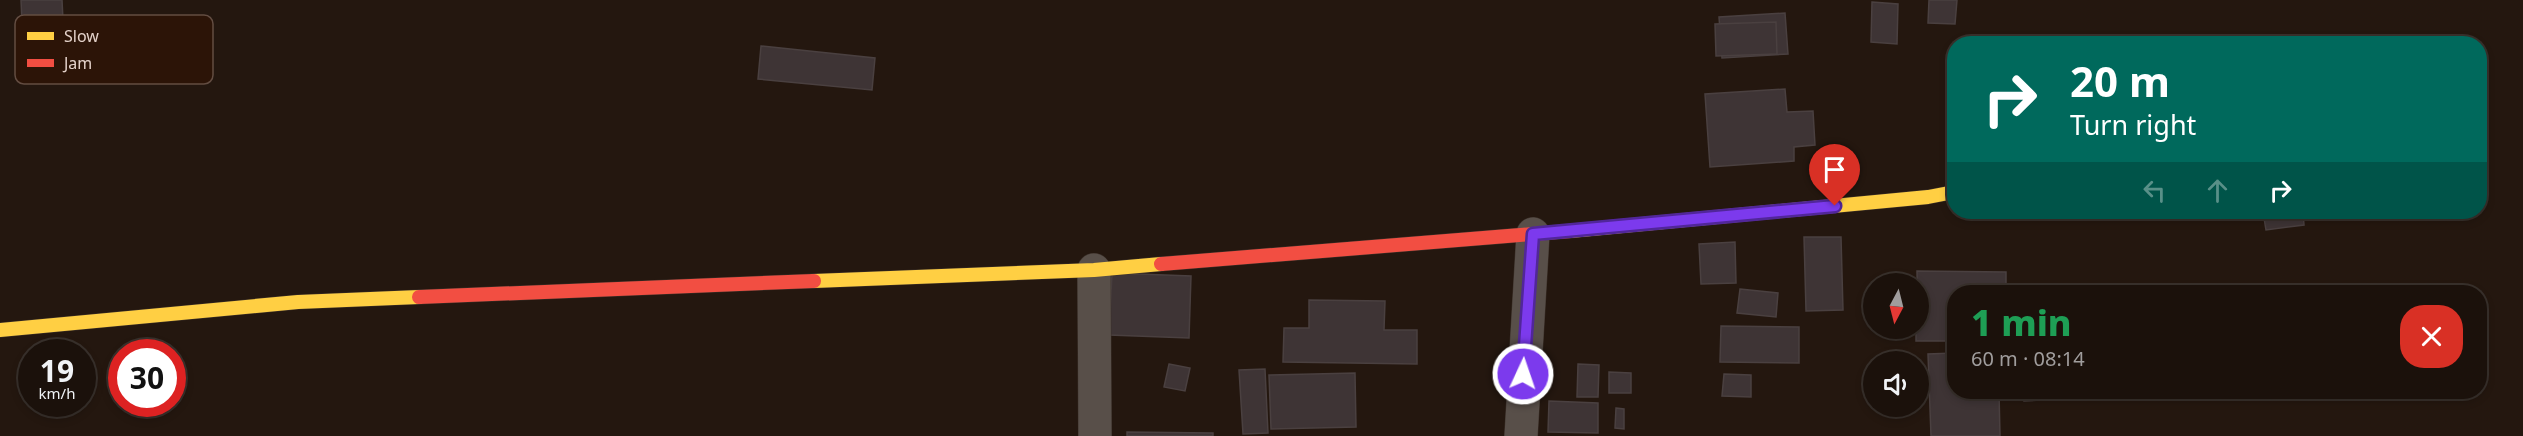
<!DOCTYPE html>
<html lang="en">
<head>
<meta charset="utf-8">
<style>
  :root { --surface:#1b110b; --page:#241a14; --text:#f1f3f6; --muted:#a09d9d; --line:#39312c }
  body { margin:0; font-family:"Noto Sans",sans-serif; background:var(--page); color:var(--text); height:100vh; display:flex; flex-direction:column; font-size:22px; white-space:nowrap }
  * { box-sizing:border-box; margin:0 }
  p { font-size:20px; color:var(--muted) }
  .icon { flex:none; width:33px; height:33px; fill:none; stroke:currentColor; stroke-width:2; stroke-linecap:round; stroke-linejoin:round }
  .map { position:relative; flex:1; overflow:hidden }
  .side { position:absolute; left:1947px; top:285px; width:540px; height:114px; display:flex; flex-direction:column; background:var(--surface); border-radius:24px; box-shadow:0 3px 9px #0003,0 0 0 2px var(--line) }
  .side>* { flex:none }
  .top-card { position:absolute; left:1947px; top:36px; width:540px; height:183px; border-radius:24px; box-shadow:0 3px 9px #0003,0 0 0 2px var(--line); background:#00695c; color:#fff; overflow:hidden }
  .needle { width:39px; rotate:187deg }
  .controls { position:absolute; left:1863px; top:273px; display:grid; gap:12px }
  .controls a { display:grid; place-items:center; width:66px; height:66px; border-radius:50%; background:var(--surface); box-shadow:0 3px 9px #0003,0 0 0 2px var(--line); font-size:30px }
  .speed { position:absolute; left:18px; top:339px; display:flex; gap:12px; font-size:30px; font-weight:700; text-align:center }
  .speed>* { display:grid; place-content:center; width:78px; height:78px; border-radius:50%; background:var(--surface); box-shadow:0 3px 9px #0003,0 0 0 2px var(--line); line-height:1 }
  .speed small { font-size:15px; font-weight:400 }
  .speed .limit { border:9px solid #d22; background:#fff; color:#111 }
  .pin { position:absolute; display:grid; place-items:center; width:51px; height:51px; color:#fff; margin:-62px -26px; border-radius:50% 50% 50% 0; rotate:-45deg; box-shadow:0 0 6px #0007 }
  .pin .icon { rotate:45deg }
  .me { position:absolute; width:66px; margin:-33px; rotate:3deg; stroke-linejoin:round; filter:drop-shadow(0 0 4px #0008) }
  .turn { display:flex; align-items:center; gap:21px; height:126px; padding:0 24px; font-size:27px }
  .turn .icon { width:78px; height:78px; stroke-width:2.5 }
  .turn b { display:block; font-size:42px; line-height:51px }
  .lanes { display:flex; align-items:center; height:57px; padding:0 24px; background:#0003; justify-content:center; gap:30px; direction:ltr }
  .lanes .off { opacity:.35 }
  .round { display:grid; place-items:center; flex:none; width:63px; height:63px; border-radius:24px; background:var(--page) }
  .summary { display:flex; align-items:center; justify-content:space-between; height:102px; padding:0 24px }
  h1 { font-size:36px; font-weight:800; line-height:45px; color:#1e9e55 }
  .map>svg:first-child { display:block }
  .building { fill:#3e3435; stroke:#4a4040; stroke-width:1.5 }
  .lines { fill:none; stroke-linecap:round; stroke-linejoin:round }
  .street-casing { stroke:#3d322b; stroke-width:34 }
  .slow-casing { stroke:#3d322b; stroke-width:15 }
  .jam-casing { stroke:#3d322b; stroke-width:15 }
  .street { stroke:#584f49; stroke-width:33 }
  .slow { stroke:#ffcf43; stroke-width:14 }
  .jam { stroke:#f24e42; stroke-width:14 }
  .route-casing { stroke:#51269a; stroke-width:15 }
  .route { stroke:#7c3aed; stroke-width:10 }
  .key { fill:#2c1407; stroke:#634d42; stroke-width:1.5 }
  .key-label { font-size:16px; fill:#e4d2ca }
</style>
</head>
<body>
<div class="map">
<svg width="2523" height="436" viewBox="0 0 2523 436">
  <rect width="100%" height="100%" fill="#24170f"/>
  <g class="building">
    <path d="M21 0H62L63 20 22 22Z"/>
    <path d="M1929 0H1957L1955 24 1928 23Z"/>
    <path d="M1872 2 1898 4 1897 44 1871 42Z"/>
    <path d="M1785 13 1788 54 1722 58 1719 17Z"/>
    <path d="M1776 22 1777 54 1716 56 1715 24Z"/>
    <path d="M761 46 875 58 872 90 758 79Z"/>
    <path d="M1785 89 1787 112 1813 111 1815 145 1794 147V161L1710 167 1705 94Z"/>
    <path d="M2263 212H2303L2304 225 2266 230Z"/>
    <path d="M1804 237H1841L1843 310 1806 311Z"/>
    <path d="M1735 242 1736 283 1701 284 1699 244Z"/>
    <path d="M1917 271 2006 272V292H1954V341H1916V328H1918Z"/>
    <path d="M1112 273 1191 276 1189 338 1109 335Z"/>
    <path d="M1740 289 1778 293 1776 317 1737 313Z"/>
    <path d="M1309 300 1385 301 1384 330H1417V364L1283 362 1284 328H1309Z"/>
    <path d="M1721 326 1799 327V363L1720 362Z"/>
    <path d="M1954 353V392H1999L2000 436H1931L1928 354Z"/>
    <path d="M1169 364 1190 368 1185 391 1164 387Z"/>
    <path d="M1578 364 1599 365 1598 397H1577Z"/>
    <path d="M1265 369 1268 433 1243 434 1239 370Z"/>
    <path d="M1609 372 1631 373V393H1609Z"/>
    <path d="M1355 373 1356 427 1271 429 1269 375Z"/>
    <path d="M1724 374 1751 375V397L1722 396Z"/>
    <path d="M2024 392H2060V399L2024 401Z"/>
    <path d="M1549 401 1598 403V433L1548 432Z"/>
    <path d="M1616 408 1624 409V429L1615 428Z"/>
    <path d="M1127 432 1213 433V436H1127Z"/>
  </g>
  <g class="lines">
    <g class="street-casing">
      <g id="street">
        <path d="M1094 270 1095 436"/>
        <path d="M1521 436 1533 234"/>
      </g>
    </g>
    <g class="slow-casing">
      <g id="slow">
        <path d="M1570 231 1928 197 1954 192"/>
        <path d="M814 281 1094 270 1161 264"/>
        <path d="M0 330 298 302 419 297"/>
      </g>
    </g>
    <g class="jam-casing">
      <g id="jam">
        <path d="M1161 264 1570 231"/>
        <path d="M419 297 814 281"/>
      </g>
    </g>
    <use href="#street" class="street"/>
    <use href="#slow" class="slow"/>
    <use href="#jam" class="jam"/>
  </g>
  <g class="lines">
    <g class="route-casing">
      <path id="route" d="M1523 374 1533 234 1835 206"/>
    </g>
    <use href="#route" class="route"/>
  </g>
  <rect x="15" y="15" width="198" height="69" rx="9" class="key"/>
  <rect x="27" y="32" width="27" height="8" fill="#ffcf43"/>
  <rect x="27" y="59" width="27" height="8" fill="#f24e42"/>
  <g class="key-label">
    <text x="64" y="42">Slow</text>
    <text x="64" y="69">Jam</text>
  </g>
</svg>
<div class="controls">
<a><svg class="needle" viewBox="-14 -14 28 28"><path d="M0-13l5 13h-10z" fill="#e53935"/><path d="M0 13l5-13h-10z" fill="#a09d9d"/></svg></a>
<a><svg class="icon" aria-label="sound" viewBox="0 0 24 24"><path d="M4 9h4l5-4v14l-5-4H4zM17 9q2 3 0 6"/></svg></a>
</div>
<div class="speed"><div>19<small>km/h</small></div><div class="limit">30</div></div>
<div class="pin" style="left:1835px;top:206px;background:#d93025"><svg class="icon" aria-label="arrive" viewBox="0 0 24 24"><path d="M6 21V4h12l-3 4 3 4H6"/></svg></div>
<svg class="me" style="left:1523px;top:374px" viewBox="-20 -20 40 40"><circle r="17" fill="#7c3aed" stroke="#fff" stroke-width="3"/><path d="M0-11L8 9 0 5-8 9z" fill="#fff"/></svg>
<div class="top-card">
<div class="turn"><svg class="icon" aria-label="right" viewBox="0 0 24 24"><path d="M7 20v-9h11M14 6l5 5-5 5"/></svg><div><b>20 m</b>Turn right</div></div>
<div class="lanes"><svg class="icon off" aria-label="left" viewBox="0 0 24 24"><path d="M17 20v-9H6M10 6l-5 5 5 5"/></svg><svg class="icon off" aria-label="ahead" viewBox="0 0 24 24"><path d="M12 20V5M6 11l6-6 6 6"/></svg><svg class="icon" aria-label="right" viewBox="0 0 24 24"><path d="M7 20v-9h11M14 6l5 5-5 5"/></svg></div>
</div>
<section class="side">
<div class="summary"><div><h1>1 min</h1><p>60 m · 08:14</p></div><a class="round" style="background:#d93025;color:#fff"><svg class="icon" aria-label="close" viewBox="0 0 24 24"><path d="M6 6l12 12M18 6L6 18"/></svg></a></div>
</section>
</div>
</body>
</html>
